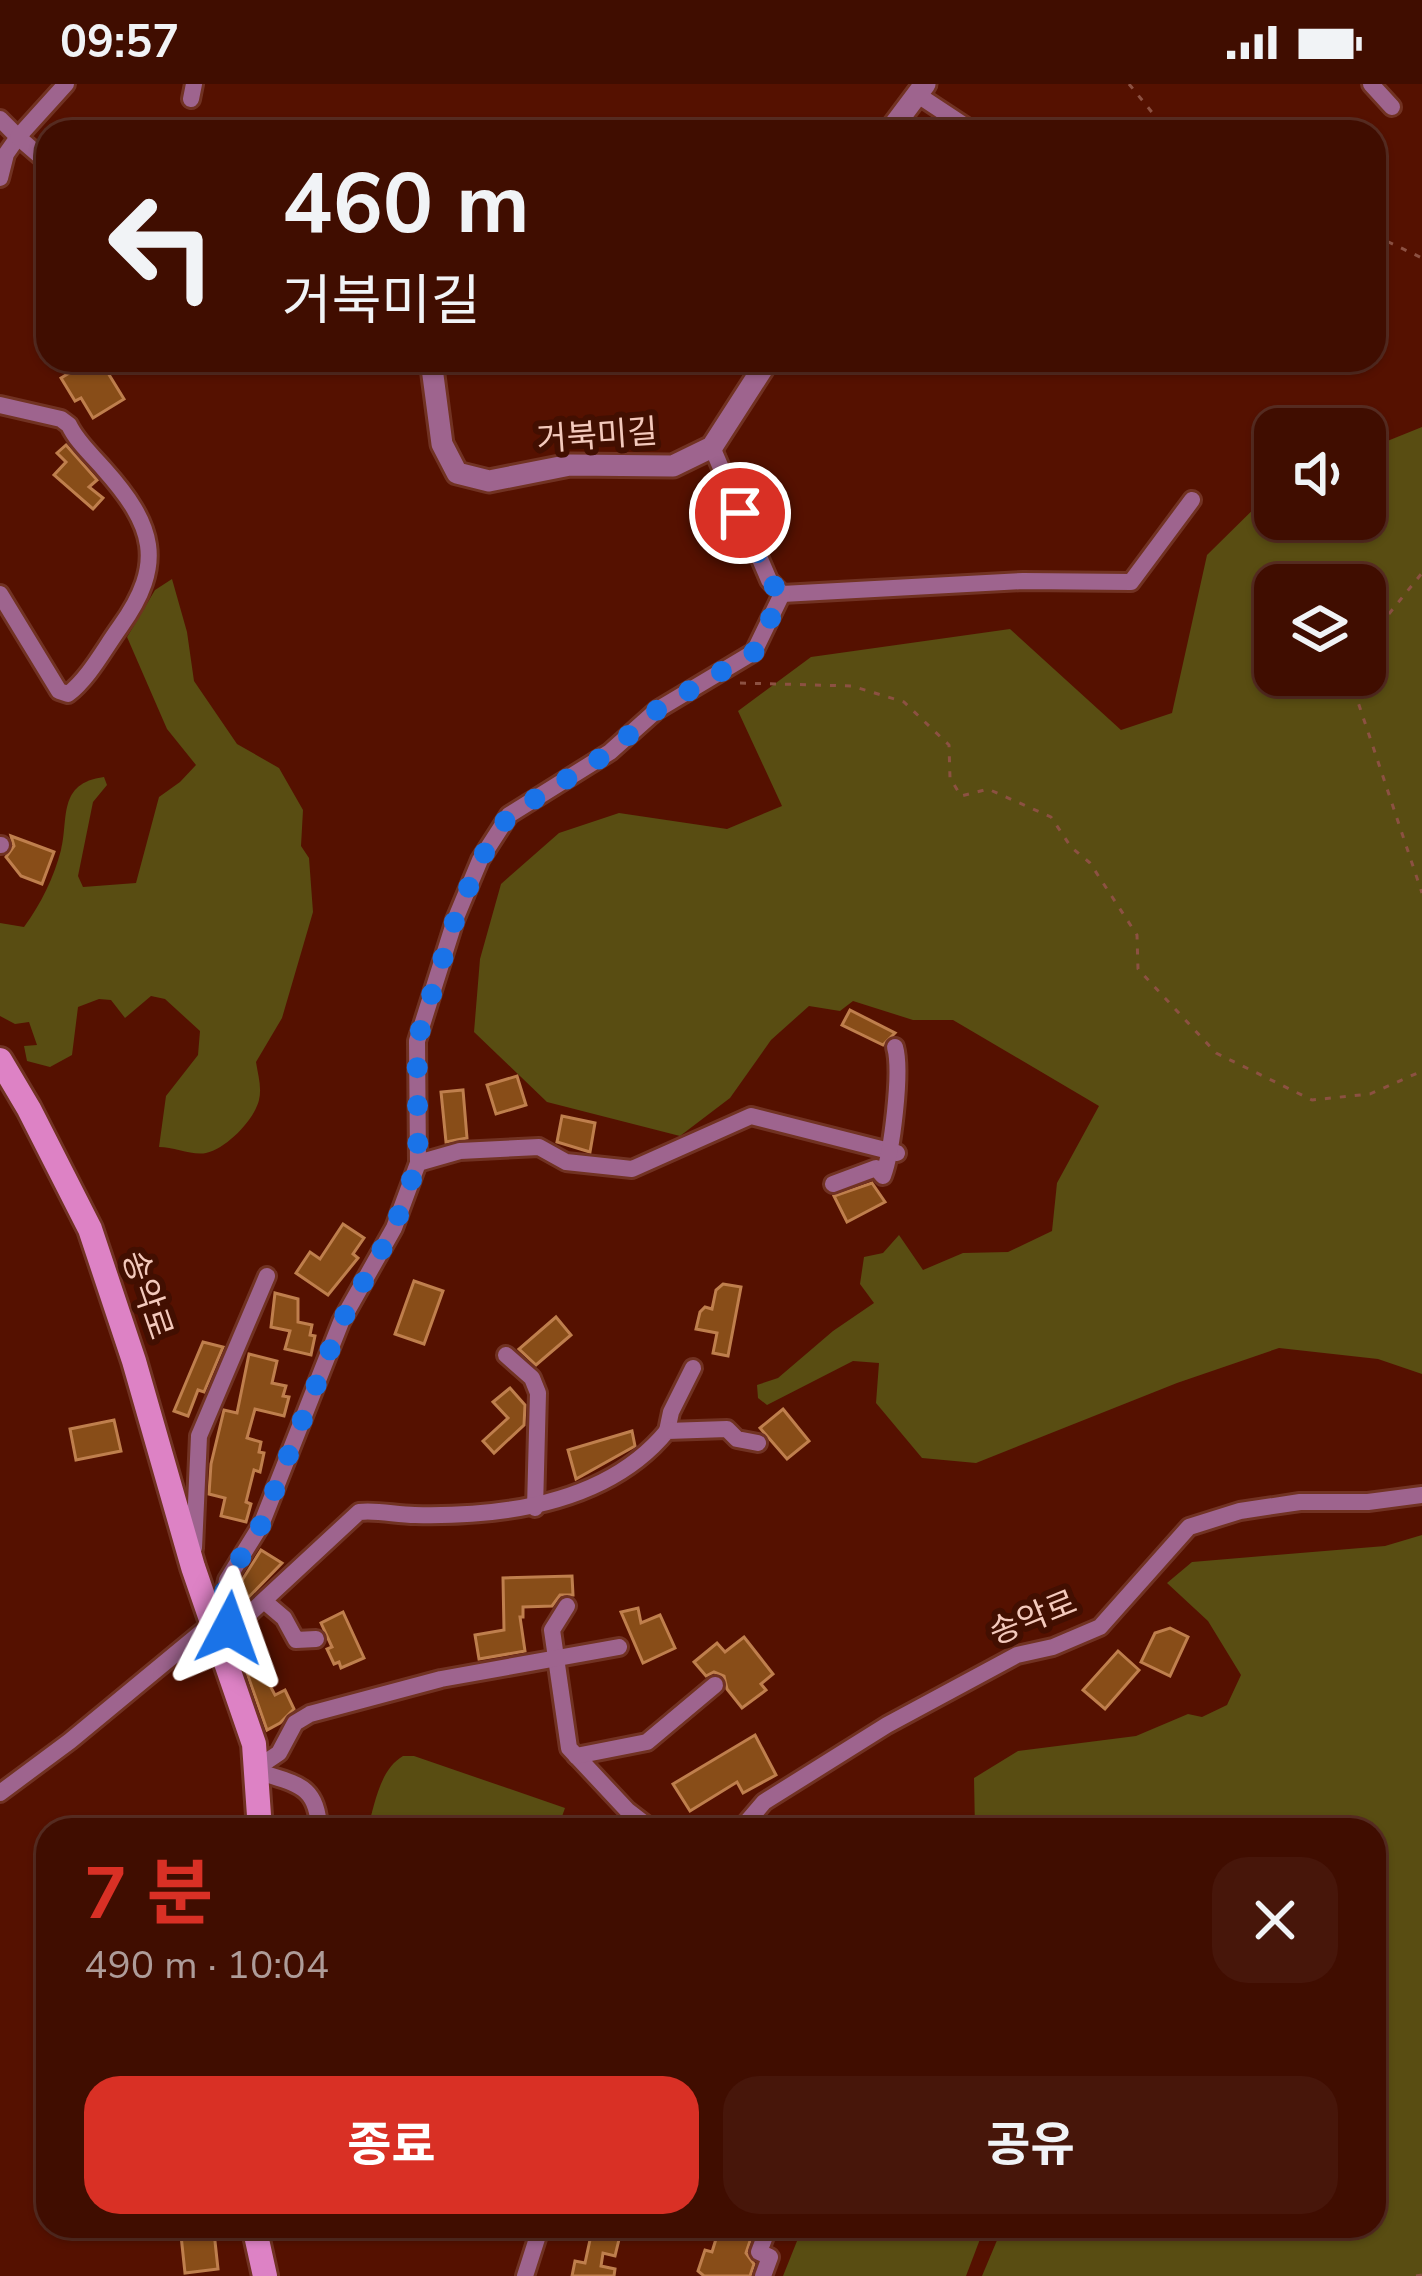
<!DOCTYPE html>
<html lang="ko">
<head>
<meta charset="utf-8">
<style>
  :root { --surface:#400d00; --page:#47160a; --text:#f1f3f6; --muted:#ae9c99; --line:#592d22; --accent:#d93025 }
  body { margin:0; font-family:"Nunito Sans","Noto Sans KR",sans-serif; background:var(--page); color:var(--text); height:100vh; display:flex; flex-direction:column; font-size:45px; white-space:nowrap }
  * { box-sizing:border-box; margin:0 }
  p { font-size:39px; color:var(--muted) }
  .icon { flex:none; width:66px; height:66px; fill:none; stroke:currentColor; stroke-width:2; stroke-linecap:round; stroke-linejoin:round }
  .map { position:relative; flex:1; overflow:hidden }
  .details { position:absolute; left:36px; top:1734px; width:1350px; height:420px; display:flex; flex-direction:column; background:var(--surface); border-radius:36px; box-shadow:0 3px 9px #0004,0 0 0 3px var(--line) }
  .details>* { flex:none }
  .hud { position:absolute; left:36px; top:36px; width:1350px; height:252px; border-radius:36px; box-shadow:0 3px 9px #0004,0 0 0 3px var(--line); background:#400d00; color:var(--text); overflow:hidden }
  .fabs { position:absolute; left:1254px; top:324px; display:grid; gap:24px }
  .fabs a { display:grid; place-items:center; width:132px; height:132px; border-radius:24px; background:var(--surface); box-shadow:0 3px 9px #0004,0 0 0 3px var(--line); font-size:60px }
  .pin { position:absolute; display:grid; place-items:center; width:102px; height:102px; color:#fff; margin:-51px; border:6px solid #fff; border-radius:50%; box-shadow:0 3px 12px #0007 }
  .me { position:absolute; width:132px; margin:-66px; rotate:4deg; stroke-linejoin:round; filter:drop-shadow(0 0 9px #0008) }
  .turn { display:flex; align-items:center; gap:42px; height:252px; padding:0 48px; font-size:54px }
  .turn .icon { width:156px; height:156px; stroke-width:2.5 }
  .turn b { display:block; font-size:84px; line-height:102px }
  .round { display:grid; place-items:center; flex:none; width:126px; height:126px; border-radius:36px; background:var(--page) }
  .overview { display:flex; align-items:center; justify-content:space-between; height:204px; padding:0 48px }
  h1 { font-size:72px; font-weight:700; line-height:90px; color:var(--accent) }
  .cta { display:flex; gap:24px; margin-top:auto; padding:24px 48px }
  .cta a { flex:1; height:138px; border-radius:36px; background:var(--accent); color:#fff; font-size:48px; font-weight:700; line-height:138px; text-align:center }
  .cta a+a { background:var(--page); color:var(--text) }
  .status { display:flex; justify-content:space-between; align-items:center; height:84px; padding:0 60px; background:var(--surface); direction:ltr }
  .status svg { height:33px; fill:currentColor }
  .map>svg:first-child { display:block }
  .green { fill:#594d12; fill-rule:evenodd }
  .building { fill:#884d18; stroke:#bf7f4d; stroke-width:3 }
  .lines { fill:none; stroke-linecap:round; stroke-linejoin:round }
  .minor-casing { stroke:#713222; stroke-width:22 }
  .tertiary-casing { stroke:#713222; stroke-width:27 }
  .secondary-casing { stroke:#713222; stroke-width:30 }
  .path { stroke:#8c5142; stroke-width:3; stroke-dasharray:6 9; stroke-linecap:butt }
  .minor { stroke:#9e648e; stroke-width:16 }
  .tertiary { stroke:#9e648e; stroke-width:21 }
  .secondary { stroke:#dd82c5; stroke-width:24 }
  .route { stroke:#1a73e8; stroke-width:21; stroke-dasharray:0 37.8 }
  .labels { text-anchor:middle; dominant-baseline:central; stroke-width:12; stroke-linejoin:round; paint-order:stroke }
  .street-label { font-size:33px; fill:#f3c9bc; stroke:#420f01 }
</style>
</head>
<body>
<div class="status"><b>09:57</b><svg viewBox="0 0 49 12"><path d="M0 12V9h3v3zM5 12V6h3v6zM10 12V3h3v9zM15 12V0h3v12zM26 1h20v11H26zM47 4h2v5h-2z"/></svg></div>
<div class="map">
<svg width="1422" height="2192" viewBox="0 0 1422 2192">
  <rect width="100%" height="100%" fill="#510"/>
  <g class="green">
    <path d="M1422 343V1290L1378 1275 1279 1264 1177 1299 976 1379 922 1374 876 1319 879 1279 853 1277 767 1321 758 1314 757 1301 778 1294 833 1247 874 1219 860 1200 864 1173 883 1169 899 1151 923 1186 963 1169 1008 1168 1052 1147 1057 1099 1099 1022 953 936H913L853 917 840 927 809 922 771 956 730 1014 680 1052 547 1018 474 948 480 875 501 800 559 749 619 729 727 745 782 722 738 627 811 573 1010 545 1121 646 1172 629 1207 471 1275 404V435H1365V366ZM1365 501V591H1275V501Z"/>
    <path d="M172 495 187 548 194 597 237 660 279 684 303 726 301 762 309 774 313 828 282 934 256 978C258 991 262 1003 259 1016 254 1036 227 1064 206 1069 193 1072 174 1063 159 1063L166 1012 198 971 200 947 165 915 151 912 125 934 111 916 99 915 78 923 72 971 50 983 27 977 24 962 37 961 29 938 15 940 0 932V839L24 843C41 820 54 793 61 766 69 735 57 699 104 693L107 701 93 718 78 792 83 803 136 799 159 713 180 698 196 681 167 645 127 553 155 506Z"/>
    <path d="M1422 1451V2192H982L1003 2142H1374V1746H975L974 1694 1018 1667 1136 1652 1188 1630 1202 1633 1227 1621 1241 1591 1208 1537 1167 1499 1192 1478 1385 1462Z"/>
    <path d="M403 1672H414L565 1724 558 1744 563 1746H367C375 1721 379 1686 403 1672Z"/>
    <path d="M803 2142H985L966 2192H783Z"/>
  </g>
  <g class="building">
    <path d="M91 276H100L124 315 93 334 81 314 75 317 61 294Z"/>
    <path d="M66 361 97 396 89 403 103 414 93 425 54 391 66 378 57 369Z"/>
    <path d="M11 752 54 768 42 800 21 792 6 773 14 762Z"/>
    <path d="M850 926 895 949 883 961 842 941Z"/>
    <path d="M517 992 526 1021 496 1030 487 1001Z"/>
    <path d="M463 1006 467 1054 446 1058 441 1008Z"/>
    <path d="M562 1032 595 1039 590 1068 557 1058Z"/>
    <path d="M872 1099 885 1118 847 1138 834 1112Z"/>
    <path d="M343 1140 364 1154 353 1170 358 1174 328 1211 296 1189 310 1168 320 1175Z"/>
    <path d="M414 1197 443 1207 424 1260 395 1250Z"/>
    <path d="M723 1200 741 1203 728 1272 713 1269 717 1249 696 1245 700 1228 705 1223 712 1225 716 1206Z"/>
    <path d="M275 1209 298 1215V1238L312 1241 310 1251 315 1252 311 1271 285 1265 290 1247 271 1243Z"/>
    <path d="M556 1233 571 1251 536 1281 519 1265Z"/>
    <path d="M203 1258 223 1263 204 1308 198 1306 188 1332 174 1327Z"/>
    <path d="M249 1270 277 1277 272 1299 286 1302 283 1312 289 1313 284 1332 255 1325 247 1354 261 1358 259 1368 264 1369 260 1388 254 1386 246 1418 251 1420 246 1438 221 1432 225 1414 209 1410 211 1380 224 1326 237 1329Z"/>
    <path d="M510 1304 525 1321 524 1341 494 1369 483 1357 508 1334 493 1318Z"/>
    <path d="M783 1325 809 1357 787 1375 760 1344Z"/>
    <path d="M114 1336 121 1367 76 1376 70 1345Z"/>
    <path d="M632 1347 635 1362 576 1395 568 1366Z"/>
    <path d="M261 1466 282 1479 244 1518 236 1513 239 1501Z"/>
    <path d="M572 1492 573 1511H560L552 1522 523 1523V1533H520L525 1567 479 1575 475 1551 504 1546 503 1494Z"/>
    <path d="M638 1524 641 1539 660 1531 675 1564 643 1579 621 1528Z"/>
    <path d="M343 1528 364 1574 341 1584 339 1578 334 1580 327 1565 332 1563 321 1539Z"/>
    <path d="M1170 1544 1188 1553 1170 1592 1141 1578 1155 1549Z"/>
    <path d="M744 1553 773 1590 761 1600 766 1606 742 1624 727 1605 724 1592 714 1588 706 1592 694 1578 717 1559 725 1568Z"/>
    <path d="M251 1566 275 1611 285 1606 294 1625 280 1639 267 1646 241 1572Z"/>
    <path d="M1118 1567 1139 1586 1105 1625 1083 1606Z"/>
    <path d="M755 1651 776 1691 743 1709 737 1698 690 1727 673 1700Z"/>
    <path d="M180 2142H209L210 2148H214L218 2185 185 2189Z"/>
    <path d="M593 2142H614L613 2145 621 2147 615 2172 603 2169 601 2182 615 2185 614 2192H572L575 2177 585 2179Z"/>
    <path d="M720 2142H755L746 2169 754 2180 750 2192H704L698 2187 705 2166 712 2168Z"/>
  </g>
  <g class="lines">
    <g class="minor-casing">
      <g id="minor">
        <path d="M1371 0 1392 23"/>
        <path d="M918 11 965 42"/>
        <path d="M191 15 194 0"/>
        <path d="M0 35 18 53 6 70 0 94"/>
        <path d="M48 79 18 53 66 0"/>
        <path d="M0 321 61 335 69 341C77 358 92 371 104 385 154 441 166 479 120 543 104 565 89 594 68 610L59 607 0 510"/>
        <path d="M782 510 1023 497 1131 498 1192 416"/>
        <path d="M0 761H1"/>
        <path d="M418 1079 460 1067 539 1063 566 1078 632 1085 751 1032 897 1069"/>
        <path d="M833 1100 876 1084 883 1092C892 1068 902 987 895 963"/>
        <path d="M506 1271 532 1294 538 1309 535 1424"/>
        <path d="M667 1347 671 1328 693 1284"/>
        <path d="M194 1464 199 1352 267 1192"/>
        <path d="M264 1517 284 1534 296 1556 316 1555"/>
        <path d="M567 1522 552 1546 569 1664 627 1726 653 1746"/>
        <path d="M229 1544 247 1532 359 1428C379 1426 396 1431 415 1431 503 1433 608 1419 667 1347L727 1345 737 1355 758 1359"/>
        <path d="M217 1557 229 1544 222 1519 227 1496 261 1441 341 1238 394 1144 418 1079 417 957 455 836 480 776 509 731 610 668 657 626 754 568 782 510 769 496 712 363"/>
        <path d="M576 1672 647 1658 715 1601"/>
        <path d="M254 1686 279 1669 295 1639 310 1630 441 1595 619 1563"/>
        <path d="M254 1686C293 1700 318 1698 319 1746"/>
        <path d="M0 1709 70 1657 203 1547"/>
        <path d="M740 1746 764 1718 887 1641 1017 1571 1053 1563 1100 1543 1189 1443 1240 1427 1300 1418H1368L1422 1411"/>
        <path d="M525 2192 541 2142"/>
        <path d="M763 2192 770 2173 759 2168 769 2142"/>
      </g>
    </g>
    <g class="tertiary-casing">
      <g id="tertiary">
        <path d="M889 48 925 0"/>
        <path d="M431 276 442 360 457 389 489 397 570 381 673 382 712 363 768 276"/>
      </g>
    </g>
    <g class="secondary-casing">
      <g id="secondary">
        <path d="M0 976 29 1025 90 1145 134 1277 193 1483 254 1660 260 1746"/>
        <path d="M254 2142 265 2192"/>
      </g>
    </g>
    <g class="path">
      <path d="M1129 0 1168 48"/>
      <path d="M1374 151 1422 174"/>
      <path d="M1365 567 1367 557 1422 489"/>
      <path d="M1360 591 1356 612 1422 809"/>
      <path d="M740 599 852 602 904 618 949 661 950 694 961 712 988 705 1051 733 1071 763 1090 779 1137 851 1138 885 1216 969 1312 1016 1370 1010 1422 987"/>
      <path d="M1416 2192 1422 2191"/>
    </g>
    <use href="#minor" class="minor"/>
    <use href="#tertiary" class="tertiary"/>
    <use href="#secondary" class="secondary"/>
  </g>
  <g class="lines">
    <path class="route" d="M229 1544 222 1519 227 1496 261 1441 341 1238 394 1144 418 1078 417 957 455 836 480 776 509 731 610 668 657 626 754 568 782 511 769 496 740 429"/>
  </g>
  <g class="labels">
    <g class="street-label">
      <text transform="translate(597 352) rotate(-4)">거북미길</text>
      <text transform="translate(147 1211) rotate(71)">송악로</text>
      <text transform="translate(1033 1534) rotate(-22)">송악로</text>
    </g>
  </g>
</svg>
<div class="fabs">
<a><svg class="icon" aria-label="sound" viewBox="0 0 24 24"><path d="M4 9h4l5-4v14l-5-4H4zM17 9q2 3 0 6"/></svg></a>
<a><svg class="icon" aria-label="layers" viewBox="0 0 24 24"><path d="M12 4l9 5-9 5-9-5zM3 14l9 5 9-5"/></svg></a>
</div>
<div class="pin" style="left:740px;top:429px;background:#d93025"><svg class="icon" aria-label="arrive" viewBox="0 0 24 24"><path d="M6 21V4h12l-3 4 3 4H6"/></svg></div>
<svg class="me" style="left:229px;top:1544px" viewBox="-20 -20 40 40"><path d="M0-17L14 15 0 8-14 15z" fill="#1a73e8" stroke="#fff" stroke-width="4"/></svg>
<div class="hud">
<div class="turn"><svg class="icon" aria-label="left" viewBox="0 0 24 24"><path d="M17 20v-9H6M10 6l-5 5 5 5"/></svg><div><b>460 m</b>거북미길</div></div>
</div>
<section class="details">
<div class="overview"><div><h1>7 분</h1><p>490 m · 10:04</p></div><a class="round"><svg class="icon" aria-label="close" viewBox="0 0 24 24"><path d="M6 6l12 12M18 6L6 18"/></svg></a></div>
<div class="cta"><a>종료</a><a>공유</a></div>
</section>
</div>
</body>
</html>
